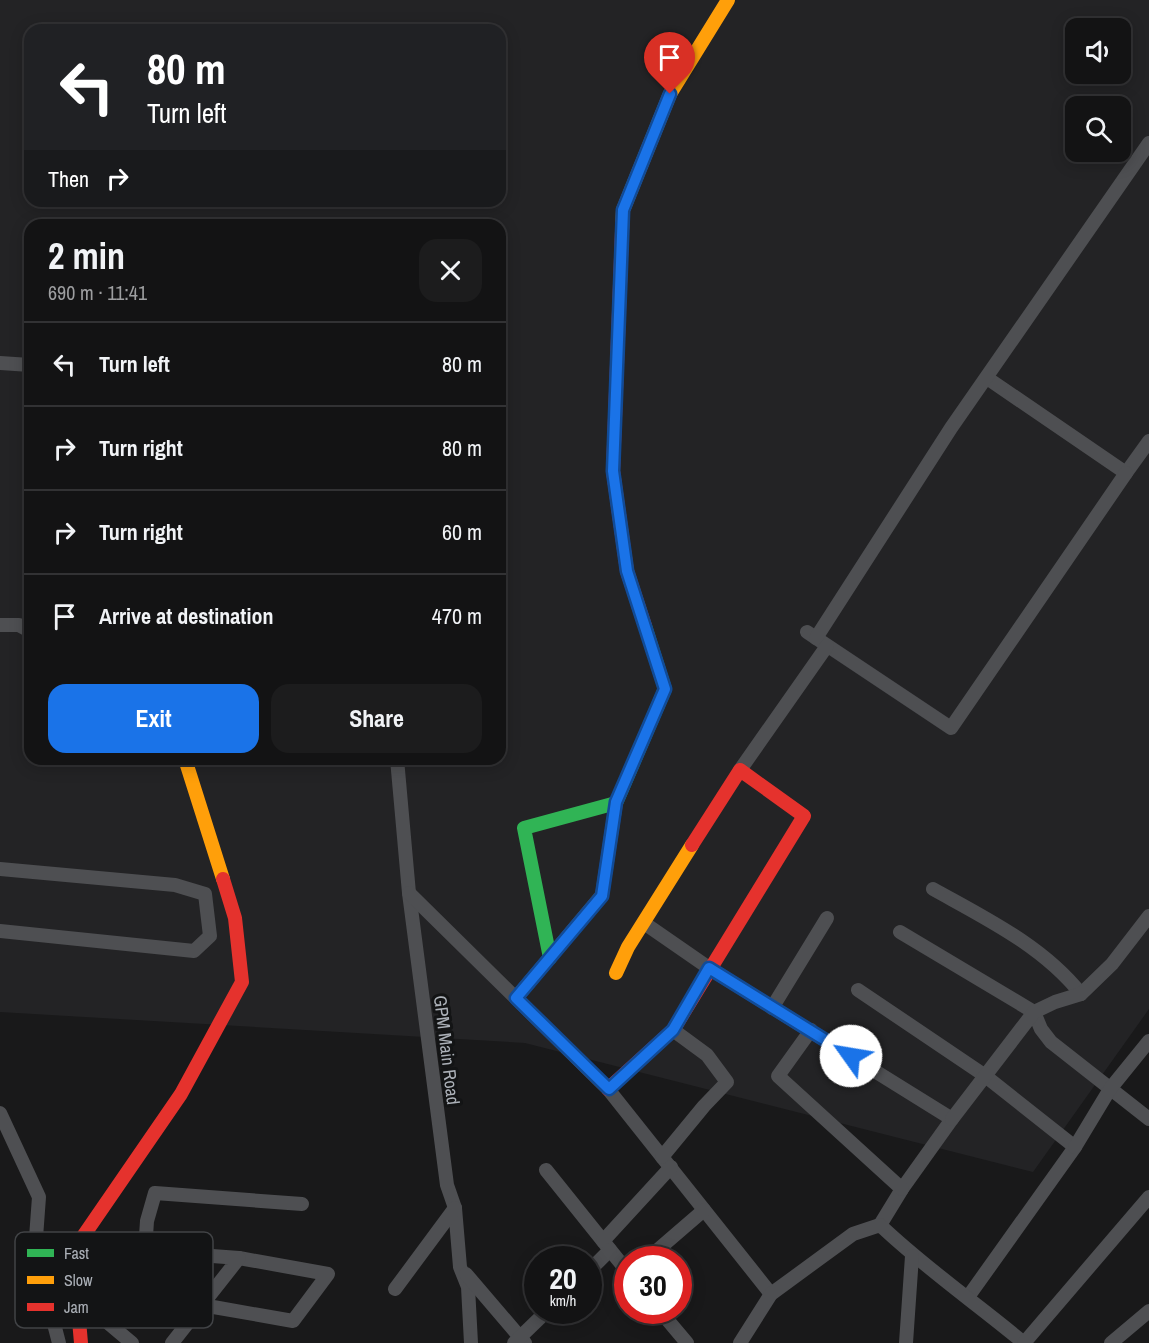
<!DOCTYPE html>
<html lang="en">
<head>
<meta charset="utf-8">
<style>
  :root { --surface:#131314; --page:#1c1c1d; --text:#f1f3f6; --muted:#9d9ea0; --line:#323234; --accent:#1a73e8 }
  body { margin:0; font-family:"Archivo Narrow",sans-serif; background:var(--page); color:var(--text); height:100vh; display:flex; flex-direction:column; font-size:22px; white-space:nowrap }
  * { box-sizing:border-box; margin:0 }
  p { font-size:20px; color:var(--muted) }
  .icon { flex:none; width:33px; height:33px; fill:none; stroke:currentColor; stroke-width:2; stroke-linecap:round; stroke-linejoin:round }
  .map { position:relative; flex:1; overflow:hidden }
  .sheet { position:absolute; left:24px; top:219px; width:482px; height:546px; display:flex; flex-direction:column; background:var(--surface); border-radius:18px; box-shadow:0 3px 15px #0003,0 0 0 2px var(--line) }
  .sheet>* { flex:none }
  .top-card { position:absolute; left:24px; top:24px; width:482px; height:183px; border-radius:18px; box-shadow:0 3px 15px #0003,0 0 0 2px var(--line); background:#202124; color:#fff; overflow:hidden }
  .controls { position:absolute; left:1065px; top:18px; display:grid; gap:12px }
  .controls a { display:grid; place-items:center; width:66px; height:66px; border-radius:12px; background:var(--surface); box-shadow:0 3px 15px #0003,0 0 0 2px var(--line); font-size:30px }
  .speed { position:absolute; left:524px; top:1246px; display:flex; gap:12px; font-size:30px; font-weight:700; text-align:center }
  .speed>* { display:grid; place-content:center; width:78px; height:78px; border-radius:50%; background:var(--surface); box-shadow:0 3px 15px #0003,0 0 0 2px var(--line); line-height:1 }
  .speed small { font-size:15px; font-weight:400 }
  .speed .limit { border:9px solid #d22; background:#fff; color:#111 }
  .pin { position:absolute; display:grid; place-items:center; width:51px; height:51px; color:#fff; margin:-62px -26px; border-radius:50% 50% 50% 0; rotate:-45deg; box-shadow:0 0 6px #0007 }
  .pin .icon { rotate:45deg }
  .me { position:absolute; width:66px; margin:-33px; rotate:302deg; stroke-linejoin:round; filter:drop-shadow(0 0 4px #0008) }
  .turn { display:flex; align-items:center; gap:21px; height:126px; padding:0 24px; font-size:27px }
  .turn .icon { width:78px; height:78px; stroke-width:2.5 }
  .turn b { display:block; font-size:42px; line-height:51px }
  .then { display:flex; align-items:center; height:57px; padding:0 24px; background:#0003; gap:12px; font-size:22px }
  .round { display:grid; place-items:center; flex:none; width:63px; height:63px; border-radius:18px; background:var(--page) }
  .head { display:flex; align-items:center; justify-content:space-between; height:102px; padding:0 24px }
  h1 { font-size:36px; font-weight:700; line-height:45px }
  .button { display:flex; gap:12px; margin-top:auto; padding:12px 24px }
  .button a { flex:1; height:69px; border-radius:18px; background:var(--accent); color:#fff; font-size:24px; font-weight:700; line-height:69px; text-align:center }
  .button a+a { background:var(--page); color:var(--text) }
  ul { padding:0; list-style:none }
  li { display:flex; align-items:center; gap:18px; height:84px; padding:0 24px; border-top:2px solid var(--line) }
  li div { flex:1 }
  li b { display:block; font-size:22px }
  li em { font-style:normal }
  .map>svg:first-child { display:block }
  .built { fill:#232325; fill-rule:evenodd }
  .lines { fill:none; stroke-linecap:round; stroke-linejoin:round }
  .street { stroke:#4e4f52; stroke-width:14 }
  .fast { stroke:#30b455; stroke-width:14 }
  .slow { stroke:#ff9f0a; stroke-width:14 }
  .jam { stroke:#e5322d; stroke-width:14 }
  .route-casing { stroke:#114b97; stroke-width:15 }
  .route { stroke:#1a73e8; stroke-width:10 }
  .labels { text-anchor:middle; dominant-baseline:central; stroke-width:6; stroke-linejoin:round; paint-order:stroke }
  .street-label { font-size:18px; fill:#acb1b8; stroke:#131415 }
  .key { fill:#131415; stroke:#414346; stroke-width:1.5 }
  .key-label { font-size:16px; fill:#acb1b8 }
</style>
</head>
<body>
<div class="map">
<svg width="1149" height="1343" viewBox="0 0 1149 1343">
  <rect width="100%" height="100%" fill="#19191a"/>
  <path class="built" d="M0 0H1149V1009L1033 1172 525 1043 0 1012ZM1076 28H1120V74H1076ZM30 30H500V201H30ZM1076 106H1120V152H1076ZM30 225H500V759H30Z"/>
  <g class="lines">
    <g class="street">
      <path d="M0 363 30 365"/>
      <path d="M987 378 1126 473 1149 441"/>
      <path d="M0 625H19L30 631"/>
      <path d="M807 632 951 728 1126 473"/>
      <path d="M816 638 951 428 1149 143"/>
      <path d="M397 759 409 893 447 1185 455 1208 460 1267 468 1287 471 1343"/>
      <path d="M740 770 827 646"/>
      <path d="M0 869 175 885 205 894 210 936 194 951 0 931"/>
      <path d="M933 889C985 918 1043 946 1081 994"/>
      <path d="M409 893 608 1089 771 1294"/>
      <path d="M644 923 709 968 952 1119 902 1189 880 1225"/>
      <path d="M900 932 1034 1012 1041 1029 1051 1042 1149 1119"/>
      <path d="M858 990 984 1075 1075 1147 968 1297"/>
      <path d="M516 998 602 895 616 803"/>
      <path d="M772 1008 827 918"/>
      <path d="M811 1030 778 1076 902 1189"/>
      <path d="M0 1113 39 1197 35 1251 59 1343"/>
      <path d="M952 1119 1034 1012 1055 1002 1081 994 1112 964 1149 916"/>
      <path d="M1075 1147 1110 1089 1149 1041"/>
      <path d="M662 1157 704 1106 727 1082 707 1055 673 1030"/>
      <path d="M546 1170 627 1271"/>
      <path d="M603 1241 671 1167"/>
      <path d="M646 1260 704 1210"/>
      <path d="M588 1272 610 1250"/>
      <path d="M466 1274 525 1343"/>
      <path d="M395 1289 455 1208"/>
      <path d="M202 1305 293 1321 328 1274 239 1258"/>
      <path d="M660 1311 687 1343"/>
      <path d="M101 1317 132 1343"/>
      <path d="M172 1343 239 1258 145 1251 147 1221 155 1193 302 1204"/>
      <path d="M514 1343 547 1311"/>
      <path d="M740 1343 771 1294 853 1234 880 1225C925 1268 976 1303 1024 1343"/>
      <path d="M906 1343 912 1256"/>
      <path d="M1024 1343 1149 1197"/>
      <path d="M1111 1343 1149 1311"/>
    </g>
    <path class="fast" d="M550 958 524 828 616 803 665 689 645 626"/>
    <g class="slow">
      <path d="M622 231 623 210 670 94 728 0"/>
      <path d="M185 759 223 879"/>
      <path d="M616 973 628 947 692 845"/>
    </g>
    <g class="jam">
      <path d="M622 231 613 471 627 571 645 626"/>
      <path d="M608 1089 673 1030 804 816 740 770 692 845"/>
      <path d="M81 1343 73 1251 181 1094 242 982 235 918 223 879"/>
    </g>
  </g>
  <g class="lines">
    <g class="route-casing">
      <path id="route" d="M670 94 623 210 613 471 627 571 665 689 616 802 602 896 516 998 609 1089 673 1030 709 968 851 1056"/>
    </g>
    <use href="#route" class="route"/>
  </g>
  <g class="labels">
    <g class="street-label">
      <text transform="translate(447 1050) rotate(83)">GPM Main Road</text>
    </g>
  </g>
  <rect x="15" y="1232" width="198" height="96" rx="9" class="key"/>
  <rect x="27" y="1249" width="27" height="8" fill="#30b455"/>
  <rect x="27" y="1276" width="27" height="8" fill="#ff9f0a"/>
  <rect x="27" y="1303" width="27" height="8" fill="#e5322d"/>
  <g class="key-label">
    <text x="64" y="1259">Fast</text>
    <text x="64" y="1286">Slow</text>
    <text x="64" y="1313">Jam</text>
  </g>
</svg>
<div class="controls">
<a><svg class="icon" aria-label="sound" viewBox="0 0 24 24"><path d="M4 9h4l5-4v14l-5-4H4zM17 9q2 3 0 6"/></svg></a>
<a><svg class="icon" aria-label="search" viewBox="0 0 24 24"><circle cx="10" cy="10" r="6"/><path d="M15 15l6 6"/></svg></a>
</div>
<div class="speed"><div>20<small>km/h</small></div><div class="limit">30</div></div>
<div class="pin" style="left:670px;top:94px;background:#d93025"><svg class="icon" aria-label="arrive" viewBox="0 0 24 24"><path d="M6 21V4h12l-3 4 3 4H6"/></svg></div>
<svg class="me" style="left:851px;top:1056px" viewBox="-20 -20 40 40"><circle r="19" fill="#fff"/><path d="M0-13L10 11 0 6-10 11z" fill="#1a73e8"/></svg>
<div class="top-card">
<div class="turn"><svg class="icon" aria-label="left" viewBox="0 0 24 24"><path d="M17 20v-9H6M10 6l-5 5 5 5"/></svg><div><b>80 m</b>Turn left</div></div>
<div class="then">Then<svg class="icon" aria-label="right" viewBox="0 0 24 24"><path d="M7 20v-9h11M14 6l5 5-5 5"/></svg></div>
</div>
<section class="sheet">
<div class="head"><div><h1>2 min</h1><p>690 m · 11:41</p></div><a class="round"><svg class="icon" aria-label="close" viewBox="0 0 24 24"><path d="M6 6l12 12M18 6L6 18"/></svg></a></div>
<ul>
<li><svg class="icon" aria-label="left" viewBox="0 0 24 24"><path d="M17 20v-9H6M10 6l-5 5 5 5"/></svg><div><b>Turn left</b></div><em>80 m</em></li>
<li><svg class="icon" aria-label="right" viewBox="0 0 24 24"><path d="M7 20v-9h11M14 6l5 5-5 5"/></svg><div><b>Turn right</b></div><em>80 m</em></li>
<li><svg class="icon" aria-label="right" viewBox="0 0 24 24"><path d="M7 20v-9h11M14 6l5 5-5 5"/></svg><div><b>Turn right</b></div><em>60 m</em></li>
<li><svg class="icon" aria-label="arrive" viewBox="0 0 24 24"><path d="M6 21V4h12l-3 4 3 4H6"/></svg><div><b>Arrive at destination</b></div><em>470 m</em></li>
</ul>
<div class="button"><a>Exit</a><a>Share</a></div>
</section>
</div>
</body>
</html>
